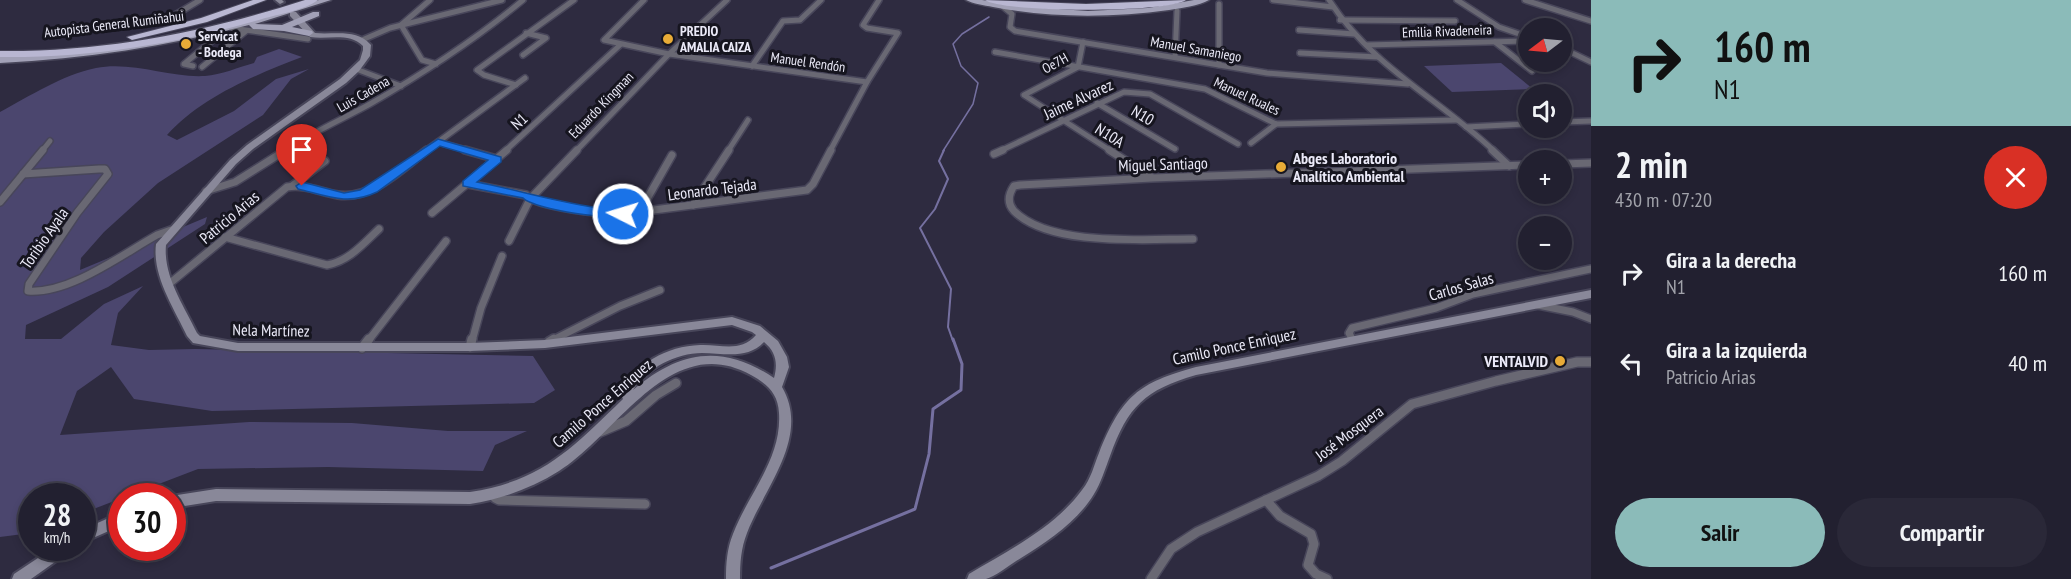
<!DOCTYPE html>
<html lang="es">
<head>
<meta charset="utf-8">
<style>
  :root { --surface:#222030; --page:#2a2838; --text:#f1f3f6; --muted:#a2a3ab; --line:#3f3e4c; --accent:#8bbbb9 }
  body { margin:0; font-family:"PT Sans Narrow",sans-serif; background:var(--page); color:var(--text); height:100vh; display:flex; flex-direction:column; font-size:22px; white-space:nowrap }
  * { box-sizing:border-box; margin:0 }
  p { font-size:20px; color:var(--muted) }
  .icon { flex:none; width:33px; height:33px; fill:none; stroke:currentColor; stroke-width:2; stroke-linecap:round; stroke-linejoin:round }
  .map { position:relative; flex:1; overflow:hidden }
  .details { display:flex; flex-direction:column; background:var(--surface); width:480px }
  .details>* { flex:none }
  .guide { background:#8bbbb9; color:#111; overflow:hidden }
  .needle { width:39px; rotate:254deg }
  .buttons { position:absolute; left:1518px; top:18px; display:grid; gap:12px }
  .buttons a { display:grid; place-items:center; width:54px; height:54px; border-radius:50%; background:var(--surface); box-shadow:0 3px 9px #0003,0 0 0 2px var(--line); font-size:30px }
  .speed { position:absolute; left:18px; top:483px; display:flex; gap:12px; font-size:30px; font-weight:700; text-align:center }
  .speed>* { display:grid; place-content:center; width:78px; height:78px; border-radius:50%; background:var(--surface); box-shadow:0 3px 9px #0003,0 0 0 2px var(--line); line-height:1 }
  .speed small { font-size:15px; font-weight:400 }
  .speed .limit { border:9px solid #d22; background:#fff; color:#111 }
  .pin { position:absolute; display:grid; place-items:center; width:51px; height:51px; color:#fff; margin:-62px -26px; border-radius:50% 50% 50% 0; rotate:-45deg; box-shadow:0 0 6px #0007 }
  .pin .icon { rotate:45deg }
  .me { position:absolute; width:66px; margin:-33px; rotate:275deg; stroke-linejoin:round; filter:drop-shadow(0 0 4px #0008) }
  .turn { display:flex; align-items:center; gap:21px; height:126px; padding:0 24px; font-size:27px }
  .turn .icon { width:78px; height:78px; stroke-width:2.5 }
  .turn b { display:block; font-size:42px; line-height:51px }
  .round { display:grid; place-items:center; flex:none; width:63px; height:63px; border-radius:32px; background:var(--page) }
  .overview { display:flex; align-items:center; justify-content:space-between; height:102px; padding:0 24px }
  h1 { font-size:36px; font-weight:800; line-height:45px }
  .primary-button { display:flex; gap:12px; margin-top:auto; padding:12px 24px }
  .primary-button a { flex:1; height:69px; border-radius:36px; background:var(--accent); color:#111; font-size:24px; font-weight:800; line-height:69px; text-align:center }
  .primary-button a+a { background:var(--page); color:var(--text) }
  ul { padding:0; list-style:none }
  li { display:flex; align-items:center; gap:18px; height:90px; padding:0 24px }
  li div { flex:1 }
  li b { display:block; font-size:22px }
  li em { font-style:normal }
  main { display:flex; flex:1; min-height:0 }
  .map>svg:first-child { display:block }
  .green { fill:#4b466e }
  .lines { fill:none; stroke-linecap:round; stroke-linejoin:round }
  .stream-far2 { stroke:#7570a0; stroke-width:1.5 }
  .stream-far1 { stroke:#7570a0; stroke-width:2 }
  .stream { stroke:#7570a0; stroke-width:3 }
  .street-far2-casing { stroke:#48465a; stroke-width:8 }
  .street-far1-casing { stroke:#48465a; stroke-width:10 }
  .street-casing { stroke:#48465a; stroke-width:12 }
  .secondary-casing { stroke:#48465a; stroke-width:4 }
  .primary-casing { stroke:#48465a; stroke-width:3 }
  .highway-casing { stroke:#48465a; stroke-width:2 }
  .street-far2 { stroke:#696873; stroke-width:5 }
  .street-far1 { stroke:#696873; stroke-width:7 }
  .street { stroke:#696873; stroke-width:9 }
  .secondary { fill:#898899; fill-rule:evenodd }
  .primary { fill:#a2a1b7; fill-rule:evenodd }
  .highway { fill:#b9b7d2; fill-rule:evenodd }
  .route { fill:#1a73e8; stroke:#114b97; stroke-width:1.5 }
  .poi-dot { fill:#e8ab37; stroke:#16151f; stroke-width:2 }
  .labels { text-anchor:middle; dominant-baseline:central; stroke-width:6; stroke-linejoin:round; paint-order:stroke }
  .far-street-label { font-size:14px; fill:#ebeaf8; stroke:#16151f }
  .far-poi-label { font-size:14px; font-weight:bold; fill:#ebeaf8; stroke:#16151f; text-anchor:start }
  .street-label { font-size:16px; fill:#ebeaf8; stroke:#16151f }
  .poi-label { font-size:16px; font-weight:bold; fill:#ebeaf8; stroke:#16151f; text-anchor:start }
</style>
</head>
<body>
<main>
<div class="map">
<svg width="1591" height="579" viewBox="0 0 1591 579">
  <rect width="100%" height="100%" fill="#2e2b40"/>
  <g class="green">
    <path d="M279 49 302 57C255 75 201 97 167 135L177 140 234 111 276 79 309 69 291 79 263 115 158 183 104 232 81 258 80 270 207 217 205 224 108 287 26 325 25 339H61L104 304 143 286 118 313 111 345 149 350 195 349 533 356 555 390 534 403 212 411 134 399 111 367 77 391 60 435 249 422 352 423 448 431H527L495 445 483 471 328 467 198 469 83 513 82 496H32L31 533 0 537V112C30 96 62 75 96 68 133 61 169 78 205 76 221 75 239 67 254 63L257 57Z"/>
    <path d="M1501 63 1533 89 1452 92 1424 66Z"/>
  </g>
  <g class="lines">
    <path class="stream-far2" d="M943 151 973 104 978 83 961 66 953 44 962 34 989 17"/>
    <path class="stream-far1" d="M944 150 939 161 948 179 935 209 920 228 951 289 948 327 953 341"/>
    <path class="stream" d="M771 568 915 509 929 454 933 409 961 390 962 364 953 339"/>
    <g class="street-far2-casing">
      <g id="street-far2">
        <path d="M430 0 401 25 422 60 436 64"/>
        <path d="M644 0 604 40 669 54 867 82"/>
        <path d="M1273 0 1333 7"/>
        <path d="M1329 0C1372 67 1438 98 1494 151"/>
        <path d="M1457 0 1499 27 1528 37"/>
        <path d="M1525 0 1591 21"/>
        <path d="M1219 4V65"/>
        <path d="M1001 5 1012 14 1010 27 1015 31 1267 73 1408 84"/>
        <path d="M170 18 200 0"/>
        <path d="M1340 20 1455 21"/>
        <path d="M232 28 308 39"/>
        <path d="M1299 30 1354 34"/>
        <path d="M362 40 390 28 502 0"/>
        <path d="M1083 42 1078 67 1024 95 1111 151"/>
        <path d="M1495 42 1532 71"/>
        <path d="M1366 45 1528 41"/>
        <path d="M1562 48 1591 62"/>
        <path d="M995 52 1205 89 1276 124 1457 120"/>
        <path d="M1300 53 1378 57"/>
        <path d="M523 55 546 38 526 33"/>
        <path d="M1175 57 1177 11"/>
        <path d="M193 66 184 64 225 30"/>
        <path d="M752 66 783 21 800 20 821 0"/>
        <path d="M202 67 246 31"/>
        <path d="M356 69 401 86"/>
        <path d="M516 85 484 75 477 70 574 0"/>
        <path d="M1097 103 1175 149"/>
        <path d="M1562 122 1591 121"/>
        <path d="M1466 127 1528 124"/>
        <path d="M438 142 525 78"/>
        <path d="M1251 143 1276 124"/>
        <path d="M42 151 50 141"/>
        <path d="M284 151C311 133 341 120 370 104 424 73 475 40 523 0"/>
        <path d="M425 151 438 142 470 151"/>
        <path d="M505 151 620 45"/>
        <path d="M576 151 669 54 727 0"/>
        <path d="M728 151 748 120"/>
        <path d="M830 151 867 82 898 33 867 28 863 25 879 0"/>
        <path d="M1000 151 1124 92 1150 94 1238 144"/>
      </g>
    </g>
    <g class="street-far1-casing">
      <g id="street-far1">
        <path d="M465 150 497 159"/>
        <path d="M1109 150 1151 177"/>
        <path d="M1492 150 1509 166"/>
        <path d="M994 154 1003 150"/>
        <path d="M1562 164 1591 163"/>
        <path d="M23 174 99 169H105L108 174 77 213 29 284 28 291C70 294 121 255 157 235L171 230"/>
        <path d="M468 184 526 195C538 207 605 214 623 214L807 190 813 184 831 150"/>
        <path d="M292 186 325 161"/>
        <path d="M206 191 235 182 286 150"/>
        <path d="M0 202 43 150"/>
        <path d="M693 205 729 150"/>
        <path d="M432 213 507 150"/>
        <path d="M639 213 672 155"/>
        <path d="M225 237 327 265C349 261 363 244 379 229"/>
        <path d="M1193 239C1144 239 1050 247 1014 211 1007 203 1008 195 1014 186L1020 185 1152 178 1528 165"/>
        <path d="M509 241 530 199 577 150"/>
        <path d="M169 284 287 187C306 184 320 192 338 195 372 200 402 168 427 150"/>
        <path d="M1538 305 1573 312 1591 319"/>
        <path d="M1352 339 1349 333 1352 328 1436 308 1473 294 1591 269"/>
        <path d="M368 341 446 241"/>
        <path d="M472 341 481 308 502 256"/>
        <path d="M551 341 620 306 660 290"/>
      </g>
    </g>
    <g class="street-casing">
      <g id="street">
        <path d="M549 342 554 339"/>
        <path d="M470 347 472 339"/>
        <path d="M362 348 369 339"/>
        <path d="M600 432 626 421 656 395 676 383"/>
        <path d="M495 494V498L499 500 645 504"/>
        <path d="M1266 500 1280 516 1311 534 1314 544 1308 565 1316 574 1327 579"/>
        <path d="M1151 579 1171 549 1197 532 1318 476 1342 461 1412 404 1496 381 1577 362H1591"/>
      </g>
    </g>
    <g class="secondary-casing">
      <g id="secondary">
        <path d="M275 0H282L284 2 280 4Z"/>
        <path d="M290 12H296L315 33C335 35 356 28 371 45L370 56 359 71 346 83 253 149 236 164 166 245C163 276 184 306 197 333L200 336 238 343H470L545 340 732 317 760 326 778 341 787 357 789 367 782 387C811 437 764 488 747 533 741 548 740 563 740 579H726C726 563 727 549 733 534 748 494 782 459 779 413 778 393 767 384 751 375 670 330 617 435 559 471 532 488 502 499 470 504L216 501 172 508 171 496 216 489 470 492C543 481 573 447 623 399L620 393C635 364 667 346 700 345 721 344 740 353 756 335L752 332 732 325 545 348 470 351H238L193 343 187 336C174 308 152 276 156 244L230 160 247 145 340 79 360 60 363 50V46C349 32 328 40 310 37L290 16ZM764 342C776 352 778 363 774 378 722 343 679 351 633 390 647 368 676 353 702 353 724 353 747 360 764 342Z"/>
        <path d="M1591 290V298L1196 375C1145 390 1128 406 1110 456 1105 469 1101 483 1094 494 1077 522 1048 541 1021 558 1012 563 995 577 986 579 980 579 973 579 967 579L969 574C1009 550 1054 528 1082 490 1091 479 1094 465 1099 453 1122 396 1138 383 1196 367Z"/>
        <path d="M122 512V525L82 543V530Z"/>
        <path d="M53 548H71L69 552 31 579H12L14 574Z"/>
      </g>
    </g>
    <g class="primary-casing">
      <g id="primary">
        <path d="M319 0H331L255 24 282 25 313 12H319V16L292 27 312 31 313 33 309 36 284 31 253 29 249 25C167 46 85 59 0 63V57C110 53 214 32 319 0Z"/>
        <path d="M966 0H982L1028 7 1088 11 1148 8 1194 0H1209C1199 6 1181 8 1169 10 1111 18 1050 18 993 7 984 5 973 4 966 0Z"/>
      </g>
    </g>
    <g class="highway-casing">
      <g id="highway">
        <path d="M253 0H266L207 22 132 40 127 37 201 18Z"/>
        <path d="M305 0H318C305 10 279 14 262 19 176 44 90 58 0 57V51C105 52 205 32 305 0Z"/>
        <path d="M985 0 1086 4 1186 0C1168 13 1003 13 985 0Z"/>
      </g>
    </g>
    <use href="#street-far2" class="street-far2"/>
    <use href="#street-far1" class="street-far1"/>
    <use href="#street" class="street"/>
    <use href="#secondary" class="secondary"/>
    <use href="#primary" class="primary"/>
    <use href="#highway" class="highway"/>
  </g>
  <path class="route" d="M438 139 501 157V162L477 182C517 190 553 201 593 207 603 209 622 207 629 214 619 223 533 209 523 198L463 186V181L488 160 440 146 377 192C348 206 327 196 298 189L296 186 302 182 344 193 360 190Z"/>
  <g class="poi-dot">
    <circle cx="668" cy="39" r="6"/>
    <circle cx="186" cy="44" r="6"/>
    <circle cx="1281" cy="167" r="6"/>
    <circle cx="1560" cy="361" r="6"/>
  </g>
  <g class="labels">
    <g class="far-street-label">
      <text transform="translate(114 24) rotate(-7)">Autopista General Rumiñahui</text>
      <text transform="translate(1447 31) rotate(-2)">Emilia Rivadeneira</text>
      <text transform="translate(1196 49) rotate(10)">Manuel Samaniego</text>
      <text transform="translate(808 62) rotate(8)">Manuel Rendón</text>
      <text transform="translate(1055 63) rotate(-29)">Oe7H</text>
      <text transform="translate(363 94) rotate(-30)">Luis Cadena</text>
      <text transform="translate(1247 96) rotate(25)">Manuel Ruales</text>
      <text transform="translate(601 105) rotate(-46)">Eduardo Kingman</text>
    </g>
    <g class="far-poi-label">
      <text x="680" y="31">PREDIO<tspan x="680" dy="16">AMALIA CAIZA</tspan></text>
      <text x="198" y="36">Servicat<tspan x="198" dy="16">- Bodega</tspan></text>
    </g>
    <g class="street-label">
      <text transform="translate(1078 99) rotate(-25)">Jaime Alvarez</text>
      <text transform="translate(1143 115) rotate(31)">N10</text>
      <text transform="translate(519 121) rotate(-43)">N1</text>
      <text transform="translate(1110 135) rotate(32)">N10A</text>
      <text transform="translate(1163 164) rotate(-2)">Miguel Santiago</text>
      <text transform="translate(712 189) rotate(-7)">Leonardo Tejada</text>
      <text transform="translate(229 217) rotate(-40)">Patricio Arias</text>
      <text transform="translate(44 238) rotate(-55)">Toribio Ayala</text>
      <text transform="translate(1461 286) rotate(-16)">Carlos Salas</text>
      <text transform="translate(271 330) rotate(1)">Nela Martínez</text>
      <text transform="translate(1234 346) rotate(-12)">Camilo Ponce Enrìquez</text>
      <text transform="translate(602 403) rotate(-41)">Camilo Ponce Enrìquez</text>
      <text transform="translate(1349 433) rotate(-37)">José Mosquera</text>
    </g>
    <g class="poi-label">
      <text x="1293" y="158">Abges Laboratorio<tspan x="1293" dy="18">Analítico Ambiental</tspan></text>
      <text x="1548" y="361" text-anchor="end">VENTALVID</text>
    </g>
  </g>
</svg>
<div class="buttons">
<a><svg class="needle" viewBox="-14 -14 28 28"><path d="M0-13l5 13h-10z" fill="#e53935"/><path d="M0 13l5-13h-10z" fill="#a2a3ab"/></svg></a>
<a><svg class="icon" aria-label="sound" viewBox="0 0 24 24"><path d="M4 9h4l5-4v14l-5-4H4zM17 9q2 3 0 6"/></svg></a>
<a>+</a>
<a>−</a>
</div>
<div class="speed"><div>28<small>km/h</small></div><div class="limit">30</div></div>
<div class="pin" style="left:302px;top:186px;background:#d93025"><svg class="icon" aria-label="arrive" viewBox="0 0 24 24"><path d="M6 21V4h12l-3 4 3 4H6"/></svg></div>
<svg class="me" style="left:623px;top:214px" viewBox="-20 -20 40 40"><circle r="17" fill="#1a73e8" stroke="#fff" stroke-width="3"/><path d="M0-11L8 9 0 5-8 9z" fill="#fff"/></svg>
</div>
<section class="details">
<div class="guide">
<div class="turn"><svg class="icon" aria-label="right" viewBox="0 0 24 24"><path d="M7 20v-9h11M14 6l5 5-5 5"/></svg><div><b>160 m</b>N1</div></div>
</div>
<div class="overview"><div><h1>2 min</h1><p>430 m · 07:20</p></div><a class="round" style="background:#d93025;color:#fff"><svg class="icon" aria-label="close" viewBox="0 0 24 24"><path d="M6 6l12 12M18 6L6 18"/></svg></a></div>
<ul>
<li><svg class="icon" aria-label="right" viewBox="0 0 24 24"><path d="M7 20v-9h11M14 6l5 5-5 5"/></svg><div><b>Gira a la derecha</b><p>N1</p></div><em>160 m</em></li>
<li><svg class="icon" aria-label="left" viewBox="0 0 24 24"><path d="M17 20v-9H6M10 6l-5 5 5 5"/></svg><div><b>Gira a la izquierda</b><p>Patricio Arias</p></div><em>40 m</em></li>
</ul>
<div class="primary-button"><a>Salir</a><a>Compartir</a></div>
</section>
</main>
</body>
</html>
